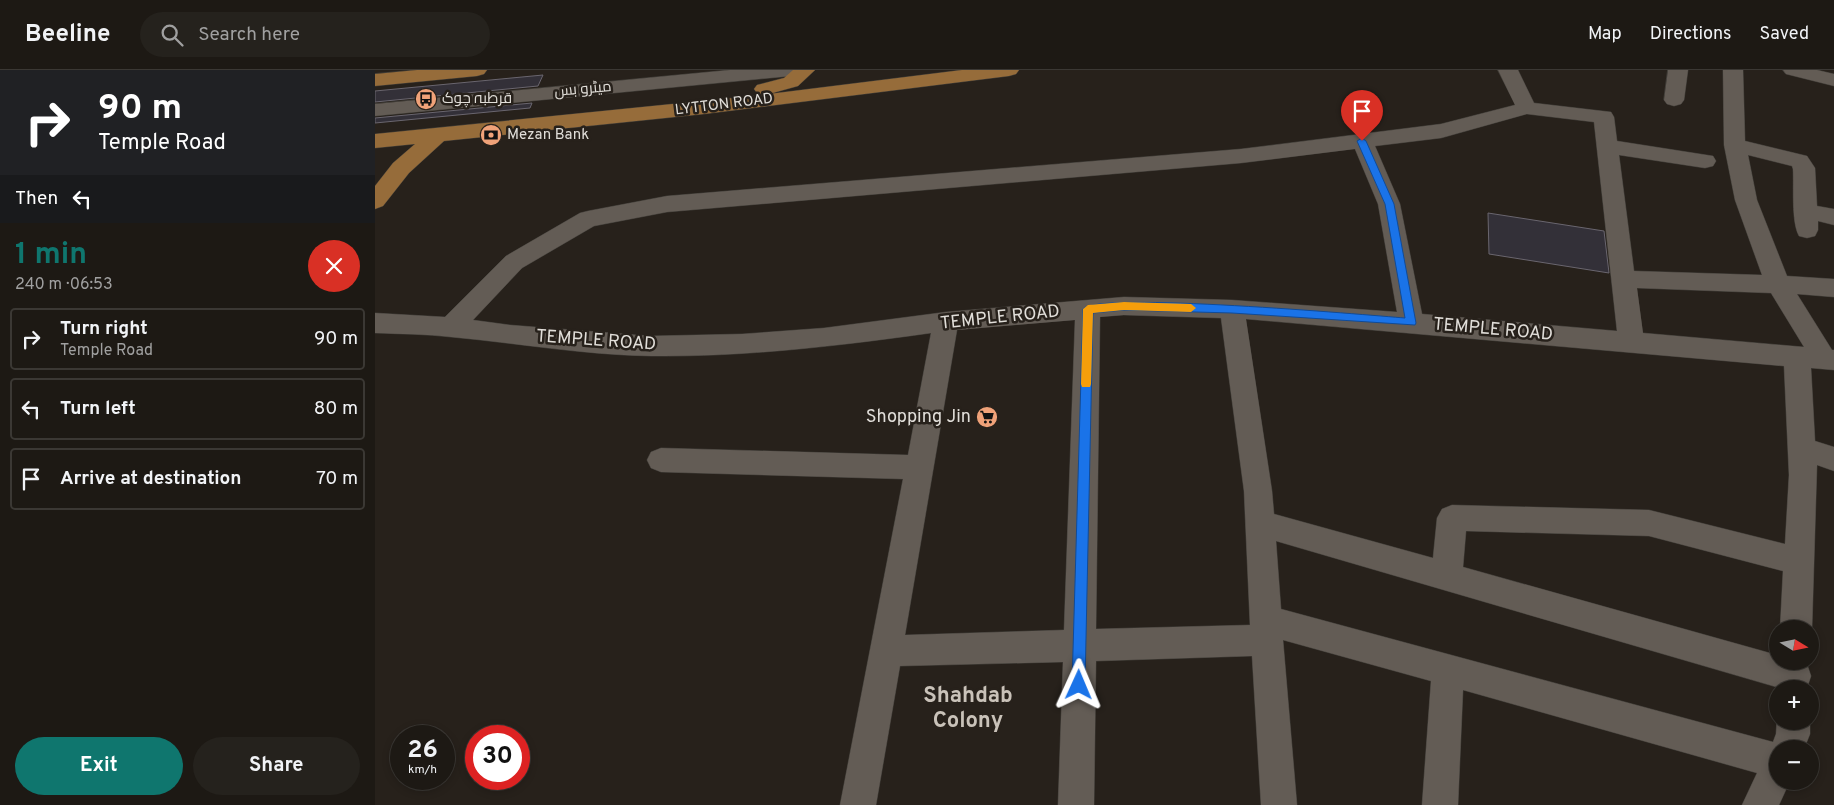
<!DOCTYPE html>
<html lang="en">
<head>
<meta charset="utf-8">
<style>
  :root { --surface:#1d1914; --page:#25221d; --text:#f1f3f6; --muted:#a0a0a0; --line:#3b3834; --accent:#0f766e }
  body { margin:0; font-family:Overpass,Cairo,sans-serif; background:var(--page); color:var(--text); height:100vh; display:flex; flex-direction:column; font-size:19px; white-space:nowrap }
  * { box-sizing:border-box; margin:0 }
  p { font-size:16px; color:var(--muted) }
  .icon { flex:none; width:28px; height:28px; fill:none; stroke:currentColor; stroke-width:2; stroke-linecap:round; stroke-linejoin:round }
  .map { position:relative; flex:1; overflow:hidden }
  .details { display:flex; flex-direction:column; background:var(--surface); width:375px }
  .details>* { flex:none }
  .hud { background:#202124; color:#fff; overflow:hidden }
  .needle { width:32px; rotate:100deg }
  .tools { position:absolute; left:1394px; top:550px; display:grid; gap:10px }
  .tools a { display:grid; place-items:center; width:50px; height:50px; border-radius:50%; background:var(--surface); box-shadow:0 2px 8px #0003,0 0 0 1px var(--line); font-size:25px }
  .speed { position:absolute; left:15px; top:655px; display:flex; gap:10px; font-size:25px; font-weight:700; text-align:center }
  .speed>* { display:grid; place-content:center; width:65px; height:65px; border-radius:50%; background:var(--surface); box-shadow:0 2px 8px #0003,0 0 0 1px var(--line); line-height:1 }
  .speed small { font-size:12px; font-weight:400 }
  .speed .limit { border:8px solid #d22; background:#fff; color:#111 }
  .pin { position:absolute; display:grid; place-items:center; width:42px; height:42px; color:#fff; margin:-51px -21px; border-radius:50% 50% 50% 0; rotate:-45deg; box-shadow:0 0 5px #0007 }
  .pin .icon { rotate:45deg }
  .me { position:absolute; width:55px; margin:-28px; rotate:1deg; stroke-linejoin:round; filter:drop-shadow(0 0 4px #0008) }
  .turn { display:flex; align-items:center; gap:18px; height:105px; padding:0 15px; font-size:22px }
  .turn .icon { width:65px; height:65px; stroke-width:2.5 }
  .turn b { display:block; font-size:35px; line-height:42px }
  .then { display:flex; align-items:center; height:48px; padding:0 15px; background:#0003; gap:10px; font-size:19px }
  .round { display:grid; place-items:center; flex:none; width:52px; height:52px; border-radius:26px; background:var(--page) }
  .summary { display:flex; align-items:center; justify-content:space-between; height:85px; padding:0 15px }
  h1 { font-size:30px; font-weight:700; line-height:38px; color:var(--accent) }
  .action { display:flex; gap:10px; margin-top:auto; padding:10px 15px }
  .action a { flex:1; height:58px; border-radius:30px; background:var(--accent); color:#fff; font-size:20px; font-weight:700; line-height:58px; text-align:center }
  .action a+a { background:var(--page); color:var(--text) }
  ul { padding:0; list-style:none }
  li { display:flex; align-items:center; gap:15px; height:62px; margin:0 10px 8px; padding:0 5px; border:2px solid var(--line); border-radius:5px }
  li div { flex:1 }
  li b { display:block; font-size:19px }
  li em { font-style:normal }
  header { display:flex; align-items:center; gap:30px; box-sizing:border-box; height:70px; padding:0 25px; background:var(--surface); border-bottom:1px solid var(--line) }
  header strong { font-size:24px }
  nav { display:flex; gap:28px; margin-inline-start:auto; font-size:18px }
  .search { width:350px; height:45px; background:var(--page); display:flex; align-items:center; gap:12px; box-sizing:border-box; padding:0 18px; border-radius:28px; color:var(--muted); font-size:19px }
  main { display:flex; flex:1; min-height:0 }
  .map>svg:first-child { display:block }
  .building { fill:#333038; stroke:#6a666f }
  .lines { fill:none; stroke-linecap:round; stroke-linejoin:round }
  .minor-casing { stroke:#413e39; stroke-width:1 }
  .major-casing { stroke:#413e39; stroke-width:1 }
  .minor { fill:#635c55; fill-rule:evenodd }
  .major { fill:#966c3a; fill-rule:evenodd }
  .route { fill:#1a73e8; stroke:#114b97 }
  .slow { fill:#f59e0b }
  .labels { text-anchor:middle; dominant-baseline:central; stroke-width:5; stroke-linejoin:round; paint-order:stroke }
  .far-street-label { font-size:15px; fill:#e1ded9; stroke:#27211b }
  .far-poi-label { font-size:15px; fill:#e1ded9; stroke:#27211b; text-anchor:start }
  .street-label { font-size:18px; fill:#e1ded9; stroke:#27211b }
  .poi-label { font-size:18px; fill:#e1ded9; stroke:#27211b; text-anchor:end }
  .near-neighbourhood-label { font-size:22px; font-weight:bold; fill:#c9c2b9; stroke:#27211b }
</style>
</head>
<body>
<header>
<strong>Beeline</strong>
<div class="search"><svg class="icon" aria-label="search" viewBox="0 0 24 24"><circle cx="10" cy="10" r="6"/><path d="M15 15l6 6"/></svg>Search here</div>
<nav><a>Map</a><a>Directions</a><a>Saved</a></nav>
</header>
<main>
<section class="details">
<div class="hud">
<div class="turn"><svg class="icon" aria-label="right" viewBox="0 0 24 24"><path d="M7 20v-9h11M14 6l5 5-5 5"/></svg><div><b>90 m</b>Temple Road</div></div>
<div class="then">Then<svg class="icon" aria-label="left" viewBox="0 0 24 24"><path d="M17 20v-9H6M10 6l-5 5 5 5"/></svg></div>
</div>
<div class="summary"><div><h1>1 min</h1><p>240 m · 06:53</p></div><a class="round" style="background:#d93025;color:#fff"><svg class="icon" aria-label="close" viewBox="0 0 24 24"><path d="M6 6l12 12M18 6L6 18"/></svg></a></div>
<ul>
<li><svg class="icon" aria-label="right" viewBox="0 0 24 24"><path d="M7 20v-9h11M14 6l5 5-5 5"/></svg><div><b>Turn right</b><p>Temple Road</p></div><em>90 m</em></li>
<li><svg class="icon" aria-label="left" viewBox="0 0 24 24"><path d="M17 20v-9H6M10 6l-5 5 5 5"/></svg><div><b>Turn left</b></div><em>80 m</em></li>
<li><svg class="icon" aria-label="arrive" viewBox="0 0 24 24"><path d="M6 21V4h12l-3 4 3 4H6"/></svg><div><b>Arrive at destination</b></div><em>70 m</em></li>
</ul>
<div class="action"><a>Exit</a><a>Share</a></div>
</section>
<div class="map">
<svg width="1459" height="735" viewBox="0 0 1459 735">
  <rect width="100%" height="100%" fill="#27211b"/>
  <g class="building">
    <path d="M168 5 163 16 0 32V21Z"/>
    <path d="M157 33 155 38 0 53V48Z"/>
    <path d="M1113 143 1229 161 1234 203 1114 184Z"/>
  </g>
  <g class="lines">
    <g class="minor-casing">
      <g id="minor">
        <path d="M355 0H426L423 4 416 6 0 46V34Z"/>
        <path d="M1123 0H1143L1159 33 1236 42 1239 47 1242 71 1338 86 1341 91 1338 96 1330 98 1244 85 1259 201 1387 205 1360 130 1349 75 1348 0H1368L1370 71 1432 86 1440 98 1442 136 1459 139V155L1443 151V160L1440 166 1432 168 1424 166C1416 152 1419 116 1418 99L1417 96 1373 85 1382 130 1412 206 1459 209V227L1422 224 1457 280H1459V300L1436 298 1440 371 1459 377V401L1442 395 1437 559 1435 563V559H1405L1408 501 1274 466 1091 461 1088 497 1402 585V591H1424L1432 594 1436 606 1432 618 1408 619 901 471 906 539 1398 672 1401 664 1402 648V651H1435V664L1429 679H1402V711H1415L1404 735H1367L1382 703 1088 620 1083 735H1047L1056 611 908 570 922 735H886L877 586 721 591 719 735H683L688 592 525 596 501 735H465L528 409 286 402 276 398 272 390 276 382 286 378 533 385 556 263C463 276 370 287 276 286 209 285 142 273 76 267 51 264 25 264 0 263V243L70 247 131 186 205 143 213 141 292 126 866 79 1066 54 1140 35ZM1152 44 1219 52 1242 261 1047 244 1025 134 1000 76 1066 68ZM980 79 1003 134 1022 242 857 230 749 227 571 242 449 258 367 264 275 266 135 255 98 250 147 198 219 156 292 142 866 93ZM1262 218 1396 223 1429 277 1268 263ZM749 245 846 248 869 421 875 555 721 559 725 247ZM871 249 1409 296 1414 405 1410 474 1274 440 1077 435 1067 439 1062 448 1058 488 899 444 897 421ZM700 250 689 560 530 565 582 260Z"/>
        <path d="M1293 0H1313L1309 30 1306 34 1299 36 1292 34 1289 30Z"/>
        <path d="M1408 0H1442L1459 4V16L1411 4Z"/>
      </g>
    </g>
    <g class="major-casing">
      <g id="major">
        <path d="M42 0H112L109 4 102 6 0 16V4Z"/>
        <path d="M418 0H440L423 16 394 24 587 0H644L641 4 634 6 329 44 69 71 34 103 8 136 0 139V116L18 93 40 74 0 78V64L387 25 382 23 379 19 382 15 409 8Z"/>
      </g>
    </g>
    <use href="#minor" class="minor"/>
    <use href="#major" class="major"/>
  </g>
  <path class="route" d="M987 68 991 71 1019 134 1041 253 1040 255 857 243 749 240 718 243 710 615 708 620 704 622 699 620 697 615 708 239C721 221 992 245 1030 248L1010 134 982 71Z"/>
  <path class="slow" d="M749 232 816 234 821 238 816 242 749 240 718 243 716 314 715 317H707L706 314 708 239 713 235Z"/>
  <defs>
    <g id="bus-disc" transform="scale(1.125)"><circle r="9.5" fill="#f0a279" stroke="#27211b"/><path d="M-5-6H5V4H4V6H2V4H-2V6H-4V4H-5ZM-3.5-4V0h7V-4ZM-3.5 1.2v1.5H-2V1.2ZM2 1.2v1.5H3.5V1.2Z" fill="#111"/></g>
    <g id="bank-disc" transform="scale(1.125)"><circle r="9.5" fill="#f0a279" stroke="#27211b"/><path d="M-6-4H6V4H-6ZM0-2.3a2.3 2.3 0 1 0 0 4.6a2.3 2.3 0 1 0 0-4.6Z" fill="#111"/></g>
    <g id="supermarket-disc" transform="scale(1.125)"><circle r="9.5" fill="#f0a279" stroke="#27211b"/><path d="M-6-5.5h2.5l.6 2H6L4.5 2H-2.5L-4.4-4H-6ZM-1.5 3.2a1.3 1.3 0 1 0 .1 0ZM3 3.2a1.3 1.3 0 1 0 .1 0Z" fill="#111"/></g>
  </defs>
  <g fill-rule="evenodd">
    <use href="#bus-disc" x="51" y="29"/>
    <use href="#bank-disc" x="116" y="65"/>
    <use href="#supermarket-disc" x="612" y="347"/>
  </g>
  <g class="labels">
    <g class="far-street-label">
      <text transform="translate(208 20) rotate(-5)">میٹرو بس</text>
      <text transform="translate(349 35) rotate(-7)">LYTTON ROAD</text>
    </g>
    <g class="far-poi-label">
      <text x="67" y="29">قرطبہ چوک</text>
      <text x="132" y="65">Mezan Bank</text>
    </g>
    <g class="street-label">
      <text transform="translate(625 248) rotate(-6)">TEMPLE ROAD</text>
      <text transform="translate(1118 260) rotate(5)">TEMPLE ROAD</text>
      <text transform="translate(221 271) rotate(4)">TEMPLE ROAD</text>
    </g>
    <g class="poi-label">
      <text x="596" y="347">Shopping Jin</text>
    </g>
    <g class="near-neighbourhood-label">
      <text x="593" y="626">Shahdab<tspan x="593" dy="25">Colony</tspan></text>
    </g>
  </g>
</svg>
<div class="tools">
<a><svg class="needle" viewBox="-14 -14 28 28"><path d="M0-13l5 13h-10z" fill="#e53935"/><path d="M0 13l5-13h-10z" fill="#a0a0a0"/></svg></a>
<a>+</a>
<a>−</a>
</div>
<div class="speed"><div>26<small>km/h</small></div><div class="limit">30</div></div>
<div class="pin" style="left:987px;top:71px;background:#d93025"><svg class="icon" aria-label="arrive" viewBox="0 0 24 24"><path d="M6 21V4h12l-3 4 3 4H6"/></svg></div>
<svg class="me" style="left:704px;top:615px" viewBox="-20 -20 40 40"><path d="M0-17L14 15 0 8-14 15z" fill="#1a73e8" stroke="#fff" stroke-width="4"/></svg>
</div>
</main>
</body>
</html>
